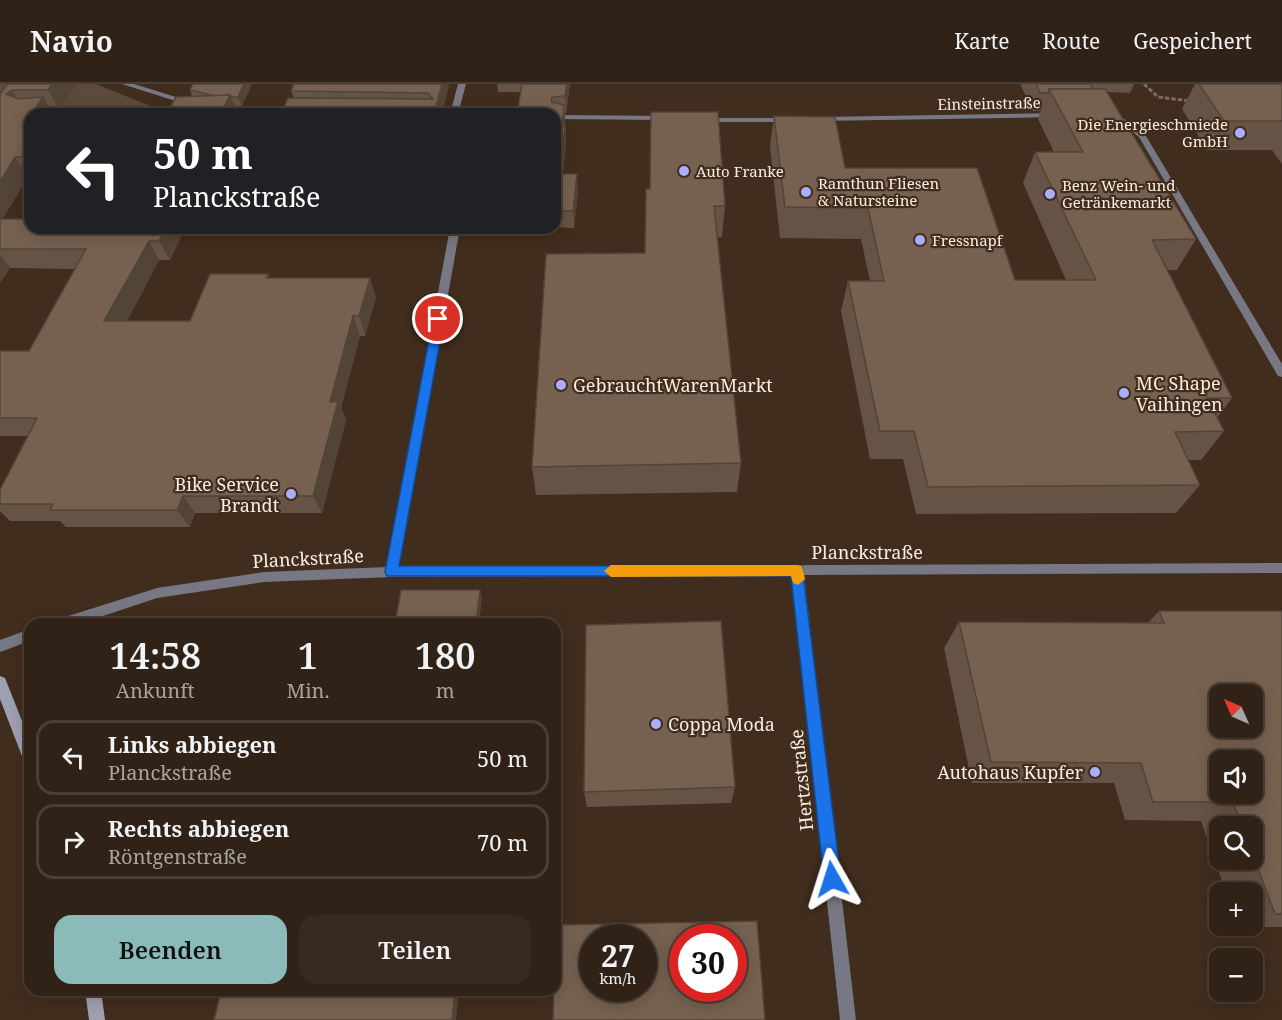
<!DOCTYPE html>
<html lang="de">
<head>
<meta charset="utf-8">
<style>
  :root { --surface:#302216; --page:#382a1f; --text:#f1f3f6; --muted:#a8a4a1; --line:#4b3f35; --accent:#8bbbb9 }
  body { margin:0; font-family:"Noto Serif",serif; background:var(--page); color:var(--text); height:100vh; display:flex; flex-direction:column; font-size:22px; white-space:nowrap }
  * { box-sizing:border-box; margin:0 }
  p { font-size:20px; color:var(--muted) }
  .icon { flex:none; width:33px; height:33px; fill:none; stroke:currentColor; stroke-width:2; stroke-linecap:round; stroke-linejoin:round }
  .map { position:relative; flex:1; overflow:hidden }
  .sheet { position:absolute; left:24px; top:534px; width:537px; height:378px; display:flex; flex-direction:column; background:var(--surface); border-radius:18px; box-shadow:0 3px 15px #0003,0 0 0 2px var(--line) }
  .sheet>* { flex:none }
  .hud { position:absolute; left:24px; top:24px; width:537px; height:126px; border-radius:18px; box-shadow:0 3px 15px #0003,0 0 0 2px var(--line); background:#202124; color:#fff; overflow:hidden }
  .needle { width:39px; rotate:315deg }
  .fabs { position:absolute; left:1209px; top:600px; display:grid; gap:12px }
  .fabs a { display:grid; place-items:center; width:54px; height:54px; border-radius:12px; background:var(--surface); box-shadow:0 3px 15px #0003,0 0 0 2px var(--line); font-size:30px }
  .speed { position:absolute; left:579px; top:840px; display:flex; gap:12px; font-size:30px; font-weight:700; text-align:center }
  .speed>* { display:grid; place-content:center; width:78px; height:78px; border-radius:50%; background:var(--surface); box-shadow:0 3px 15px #0003,0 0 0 2px var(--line); line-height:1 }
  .speed small { font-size:15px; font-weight:400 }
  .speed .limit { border:9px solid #d22; background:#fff; color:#111 }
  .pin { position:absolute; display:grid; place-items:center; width:51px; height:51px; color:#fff; margin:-26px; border:3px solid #fff; border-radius:50%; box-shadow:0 2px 6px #0007 }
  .me { position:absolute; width:66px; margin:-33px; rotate:354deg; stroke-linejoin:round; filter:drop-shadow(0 0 4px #0008) }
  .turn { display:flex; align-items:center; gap:21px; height:126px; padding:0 30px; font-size:27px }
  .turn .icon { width:78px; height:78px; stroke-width:2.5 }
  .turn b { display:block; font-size:42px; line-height:51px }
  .eta { display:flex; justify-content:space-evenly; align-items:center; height:102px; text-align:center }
  .eta b { font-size:36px; font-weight:600; line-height:42px }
  .action { display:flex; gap:12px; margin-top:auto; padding:12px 30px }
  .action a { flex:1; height:69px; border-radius:18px; background:var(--accent); color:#111; font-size:24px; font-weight:600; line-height:69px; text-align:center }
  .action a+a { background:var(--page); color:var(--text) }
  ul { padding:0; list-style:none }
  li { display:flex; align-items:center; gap:18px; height:75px; margin:0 12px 9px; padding:0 18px; border:3px solid var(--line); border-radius:18px }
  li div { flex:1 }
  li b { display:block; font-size:22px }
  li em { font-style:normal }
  header { display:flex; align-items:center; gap:36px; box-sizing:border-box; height:84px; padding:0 30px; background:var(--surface); border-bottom:2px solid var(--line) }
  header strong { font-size:28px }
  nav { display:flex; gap:33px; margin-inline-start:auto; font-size:21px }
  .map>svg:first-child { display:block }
  .green { fill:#5c4a3a }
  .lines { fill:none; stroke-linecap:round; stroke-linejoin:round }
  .path { stroke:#7b6b5d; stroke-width:3; stroke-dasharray:4.5 2; stroke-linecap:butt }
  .lane { fill:#777883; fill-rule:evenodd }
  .street { fill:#777883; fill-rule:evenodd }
  .secondary { fill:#9e9fb1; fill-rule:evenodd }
  .wall { fill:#655345; fill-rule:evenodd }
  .shaded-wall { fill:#534438 }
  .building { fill:#766150; stroke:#534438; stroke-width:1.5; fill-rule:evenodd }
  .route { fill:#1a73e8; stroke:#114b97; stroke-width:1.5 }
  .slow { fill:#f59e0b }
  .poi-dot { fill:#abaffb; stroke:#402d1d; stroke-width:2 }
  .labels { text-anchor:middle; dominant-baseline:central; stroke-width:4.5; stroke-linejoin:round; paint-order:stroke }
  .far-street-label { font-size:15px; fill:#f9ede3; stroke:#402d1d }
  .far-poi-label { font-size:15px; fill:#f9ede3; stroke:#402d1d; text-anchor:start }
  .poi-label { font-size:18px; fill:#f9ede3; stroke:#402d1d; text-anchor:start }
  .street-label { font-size:18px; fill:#f9ede3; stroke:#402d1d }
</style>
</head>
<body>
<header>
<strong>Navio</strong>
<nav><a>Karte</a><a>Route</a><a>Gespeichert</a></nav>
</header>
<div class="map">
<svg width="1282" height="936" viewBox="0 0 1282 936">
  <rect width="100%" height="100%" fill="#402d1d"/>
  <path class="green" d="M0 0H96L153 23H61L75 2 0 23Z"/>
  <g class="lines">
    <path class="path" d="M1144 0 1158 13 1190 17"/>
    <g class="lane">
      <path d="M458 0H466L458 30H450Z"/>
      <path d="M181 27H184V30H33L37 28Z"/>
    </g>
    <g class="street">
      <path d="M122 0H134L192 18 185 20Z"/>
      <path d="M216 23 298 25 302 27 298 29 219 27 215 25Z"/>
      <path d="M1055 29 1059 31 1058 33 820 37 816 35 820 33Z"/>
      <path d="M555 31 665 32 669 34 665 36 555 35Z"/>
      <path d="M1108 31C1123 31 1136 41 1146 52L1282 280V293L1278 292 1139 53 1124 41 1108 35Z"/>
      <path d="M700 34H788L792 36 788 38H700Z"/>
      <path d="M450 144H460L399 483 1282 479V489L804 491 856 936H840L791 491 392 493 264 498 157 514 79 540H56L58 536 62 534 157 504 264 488 387 483Z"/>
      <path d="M30 545V557L0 568V556Z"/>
    </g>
    <g class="secondary">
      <path d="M0 592 5 594 30 657V682L25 680 0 615Z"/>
      <path d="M85 906H101L105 936H89Z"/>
    </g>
  </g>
  <g class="wall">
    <path d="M8 0H74L75 2 59 26H50L30 30V93H28L2 135 30 144H185L170 176H159L127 237H190L268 190 269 194 376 213 365 252H360L341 324 346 336 322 429H195L190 443H66L60 437H10L0 427V406L28 352H0V267H29L75 185 10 184 0 199V10Z"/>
    <path d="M193 0H252L242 22H235L238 30 192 12 190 6Z"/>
    <path d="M292 0H449L442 30H281L294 14 291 7 293 2Z"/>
    <path d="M497 0H570L566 29H565L566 59 563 90 578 107 574 144 555 143V30L521 8H498Z"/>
    <path d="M1020 0H1134L1130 9 1107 8 1196 155 1177 186H1167L1232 314 1217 334 1224 347 1201 376H1188L1200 401 1176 429 916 430 903 375H870L841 227 848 197H870L861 155 780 154 770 62 774 32 845 84 1015 196H1066L1023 99 1035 68H1054L1038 35 1041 27H1033Z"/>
    <path d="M1195 0H1282V80L1272 66H1207L1182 25Z"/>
    <path d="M650 105 725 122 722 153H717L741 379 737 408 536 411 532 383 645 169Z"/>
    <path d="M327 144H393L391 149H328Z"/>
    <path d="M1159 527H1282V843H1239L1238 842H1252V808H1226L1201 737 1125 736 1114 699H972L944 564 959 538 1148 539ZM1220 742H1252V776H1220Z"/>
    <path d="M735 703 731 719 587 723 584 708Z"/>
  </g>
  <g class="shaded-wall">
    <path d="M52 0H74L75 2 59 26 48 6Z"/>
    <path d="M244 0H252L242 22 238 13Z"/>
    <path d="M442 0H449L442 30H434Z"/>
    <path d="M567 0H570L566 29 565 12Z"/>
    <path d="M12 6 24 26 6 10Z"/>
    <path d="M230 11 238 30H221Z"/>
    <path d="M43 13 53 30H31Z"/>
    <path d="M564 21 565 37 563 59 562 43Z"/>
    <path d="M30 31V54L23 42Z"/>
    <path d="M565 43 566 59 561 107 559 90Z"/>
    <path d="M15 73 28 93 0 139V98Z"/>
    <path d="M577 90 578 107 574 144 573 127Z"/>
    <path d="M166 144H185L170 176 159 157Z"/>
    <path d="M149 157 159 176 117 256 104 237Z"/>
    <path d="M0 170 10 184 0 199Z"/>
    <path d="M370 194 376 213 365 252 359 232Z"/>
    <path d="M353 232 360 252 341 324 346 336 322 429 313 412 330 318Z"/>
    <path d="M183 412 195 429 190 443 177 426Z"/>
    <path d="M480 506 482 514 479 540H476Z"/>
    <path d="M455 906H459L456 936H452Z"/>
  </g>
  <g class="building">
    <path d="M8 0H52L48 6H12L6 10 18 15 43 13 23 42H30V72L29 73H15L0 98V10Z"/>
    <path d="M193 0H244L238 13H231L230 11 215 12 190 6Z"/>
    <path d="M294 0H442L434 30H281L288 14 433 15 428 9 291 7Z"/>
    <path d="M522 0H567L565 12 552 13 551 18 564 21 562 43H565L559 90H577L573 127H555V30H517Z"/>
    <path d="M1036 0H1090L1093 5H1049L1048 9H1040Z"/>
    <path d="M1199 0H1282V37H1224Z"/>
    <path d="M1049 5H1105L1196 155 1152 156 1232 314H1207L1224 347 1175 348 1200 401 928 403 914 347H880L848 197H884L868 124 785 123 774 32 835 33 845 84H977L1015 196H1096L1035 68H1083Z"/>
    <path d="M230 11 221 30H166L176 13Z"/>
    <path d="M651 28H718L725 122H714L741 379 532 383 546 170 645 169 646 105H650Z"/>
    <path d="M0 135H30V144H166L159 157H149L104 237H190L210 190H268L266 194H370L359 232H353L330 318 338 317 313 412H183L177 426H50L53 420H0V406L37 334H0V267H29L86 165H0Z"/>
    <path d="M401 506H480L476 540H395Z"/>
    <path d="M1159 527H1282V830H1275L1252 769V742H1242L1233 718H1153L1141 679 991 678 959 538 1164 539ZM1220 610H1252V644H1220ZM1220 676H1252V710H1220Z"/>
    <path d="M721 537 735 703 584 708 586 541Z"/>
    <path d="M757 837 765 936H553L554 906H555L557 841ZM592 854H644V904H592ZM682 854H734V904H682Z"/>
    <path d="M414 906H455L452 936H214L220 912H414Z"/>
  </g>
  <path class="route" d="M438 231 444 235 399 482H802L841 795 838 801 832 803 826 801 824 795 791 492H387L385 488 433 235Z"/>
  <path class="slow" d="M611 481H797L802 482 805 495 798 501 793 499 791 492 611 493 604 487Z"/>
  <g class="poi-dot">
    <circle cx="1240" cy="49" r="6"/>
    <circle cx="684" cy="87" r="6"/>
    <circle cx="806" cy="108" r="6"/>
    <circle cx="1050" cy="110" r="6"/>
    <circle cx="920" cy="156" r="6"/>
    <circle cx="561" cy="301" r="6"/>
    <circle cx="1124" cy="309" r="6"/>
    <circle cx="291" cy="410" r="6"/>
    <circle cx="656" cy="640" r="6"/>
    <circle cx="1095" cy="688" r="6"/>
  </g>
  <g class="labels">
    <g class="far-street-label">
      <text transform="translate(989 19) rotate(-1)">Einsteinstraße</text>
    </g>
    <g class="far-poi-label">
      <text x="1228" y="40" text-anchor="end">Die Energieschmiede<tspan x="1228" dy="17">GmbH</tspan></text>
      <text x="696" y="87">Auto Franke</text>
      <text x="818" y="99">Ramthun Fliesen<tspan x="818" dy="17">&amp; Natursteine</tspan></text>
      <text x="1062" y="101">Benz Wein- und<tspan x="1062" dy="17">Getränkemarkt</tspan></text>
      <text x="932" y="156">Fressnapf</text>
    </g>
    <g class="poi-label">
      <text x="1136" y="299">MC Shape<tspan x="1136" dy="21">Vaihingen</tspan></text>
      <text x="573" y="301">GebrauchtWarenMarkt</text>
      <text x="279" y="400" text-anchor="end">Bike Service<tspan x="279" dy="21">Brandt</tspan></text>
      <text x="668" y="640">Coppa Moda</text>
      <text x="1083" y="688" text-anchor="end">Autohaus Kupfer</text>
    </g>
    <g class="street-label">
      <text x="867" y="468">Planckstraße</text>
      <text transform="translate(308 474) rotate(-3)">Planckstraße</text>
      <text transform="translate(801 696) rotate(-96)">Hertzstraße</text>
    </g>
  </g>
</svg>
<div class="fabs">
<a><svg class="needle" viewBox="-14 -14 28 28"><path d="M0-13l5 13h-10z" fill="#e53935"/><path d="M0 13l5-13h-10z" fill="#a8a4a1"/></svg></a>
<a><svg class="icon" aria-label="sound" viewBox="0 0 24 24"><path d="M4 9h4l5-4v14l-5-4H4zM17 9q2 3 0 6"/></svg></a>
<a><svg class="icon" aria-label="search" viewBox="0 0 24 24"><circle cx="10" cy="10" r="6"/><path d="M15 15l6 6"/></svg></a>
<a>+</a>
<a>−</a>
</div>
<div class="speed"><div>27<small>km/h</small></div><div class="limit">30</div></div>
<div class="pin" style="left:438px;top:235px;background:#d93025"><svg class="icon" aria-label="arrive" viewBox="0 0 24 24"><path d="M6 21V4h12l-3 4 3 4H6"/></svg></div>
<svg class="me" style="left:832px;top:795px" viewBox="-20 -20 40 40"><path d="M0-17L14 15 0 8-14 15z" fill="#1a73e8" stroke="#fff" stroke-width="4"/></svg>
<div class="hud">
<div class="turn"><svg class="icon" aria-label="left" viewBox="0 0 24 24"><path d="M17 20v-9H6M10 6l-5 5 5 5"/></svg><div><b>50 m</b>Planckstraße</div></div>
</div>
<section class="sheet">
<div class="eta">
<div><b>14:58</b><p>Ankunft</p></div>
<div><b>1</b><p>Min.</p></div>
<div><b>180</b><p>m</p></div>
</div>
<ul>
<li><svg class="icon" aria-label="left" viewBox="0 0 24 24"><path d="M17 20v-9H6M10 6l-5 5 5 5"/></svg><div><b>Links abbiegen</b><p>Planckstraße</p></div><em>50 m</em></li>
<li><svg class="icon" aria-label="right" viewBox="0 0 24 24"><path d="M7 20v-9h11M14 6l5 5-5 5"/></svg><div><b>Rechts abbiegen</b><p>Röntgenstraße</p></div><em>70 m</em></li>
</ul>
<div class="action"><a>Beenden</a><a>Teilen</a></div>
</section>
</div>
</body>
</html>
